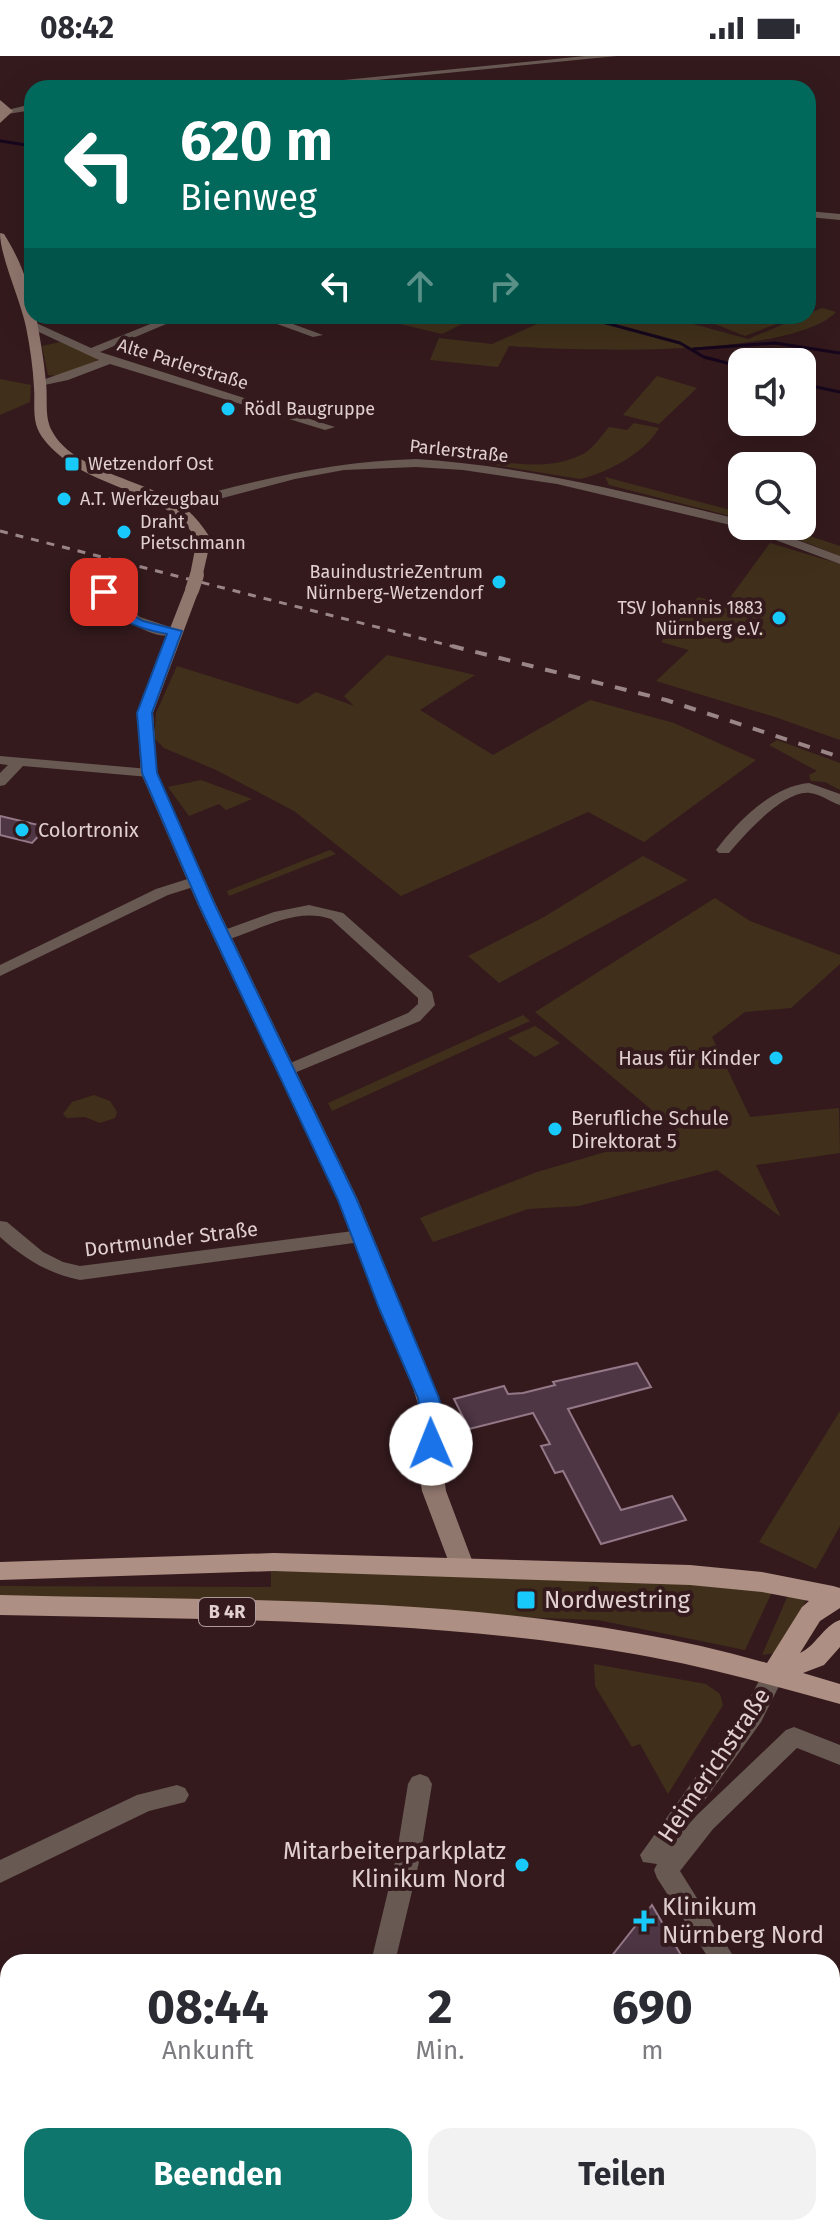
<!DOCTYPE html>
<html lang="de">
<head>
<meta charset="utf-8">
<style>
  :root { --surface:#fff; --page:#f2f2f3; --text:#2b2b33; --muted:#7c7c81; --accent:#0f766e }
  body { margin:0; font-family:"Fira Sans",sans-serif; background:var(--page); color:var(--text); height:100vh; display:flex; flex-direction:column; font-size:30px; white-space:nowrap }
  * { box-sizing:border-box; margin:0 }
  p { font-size:26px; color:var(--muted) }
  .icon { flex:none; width:44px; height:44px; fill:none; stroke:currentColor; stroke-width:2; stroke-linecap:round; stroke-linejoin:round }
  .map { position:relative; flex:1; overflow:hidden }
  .side { position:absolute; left:0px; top:1898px; width:840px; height:282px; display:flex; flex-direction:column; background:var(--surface); border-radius:24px 24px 0 0; box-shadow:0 8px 32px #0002 }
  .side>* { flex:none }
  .hud { position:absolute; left:24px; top:24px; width:792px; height:244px; border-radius:24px; box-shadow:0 8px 32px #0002; background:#00695c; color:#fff; overflow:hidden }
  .tools { position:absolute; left:728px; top:292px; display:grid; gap:16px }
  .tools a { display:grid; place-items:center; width:88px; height:88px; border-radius:16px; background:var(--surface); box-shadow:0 8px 32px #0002; font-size:40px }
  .pin { position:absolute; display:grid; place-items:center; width:68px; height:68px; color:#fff; margin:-34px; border-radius:16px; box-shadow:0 4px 12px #0006 }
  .me { position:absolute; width:88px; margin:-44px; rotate:359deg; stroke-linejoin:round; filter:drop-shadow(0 0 6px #0008) }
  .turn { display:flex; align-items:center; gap:28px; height:168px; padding:0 24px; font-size:36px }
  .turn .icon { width:104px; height:104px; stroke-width:2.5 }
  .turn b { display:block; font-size:56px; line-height:68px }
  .lanes { display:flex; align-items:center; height:76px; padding:0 24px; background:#0003; justify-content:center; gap:40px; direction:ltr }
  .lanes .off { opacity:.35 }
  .eta { display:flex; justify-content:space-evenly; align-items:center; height:136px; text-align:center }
  .eta b { font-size:48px; font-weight:700; line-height:56px }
  .primary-button { display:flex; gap:16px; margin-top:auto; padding:16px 24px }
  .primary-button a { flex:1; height:92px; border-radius:24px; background:var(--accent); color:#fff; font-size:32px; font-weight:700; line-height:92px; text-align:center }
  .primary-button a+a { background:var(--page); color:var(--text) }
  .status { display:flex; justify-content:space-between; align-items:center; height:56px; padding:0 40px; background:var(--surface); direction:ltr }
  .status svg { height:22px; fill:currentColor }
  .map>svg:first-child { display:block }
  .green { fill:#40301b }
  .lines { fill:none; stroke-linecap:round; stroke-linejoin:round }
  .stream { stroke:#16071d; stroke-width:3 }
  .building { fill:#4e3644; stroke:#947888; stroke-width:2 }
  .street { fill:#685953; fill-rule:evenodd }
  .secondary { fill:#90776e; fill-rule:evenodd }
  .primary { fill:#ae8f83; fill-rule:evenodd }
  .rail-far1 { stroke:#9a8587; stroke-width:3; stroke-dasharray:8 8; stroke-linecap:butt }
  .rail { stroke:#9a8587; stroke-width:4; stroke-dasharray:12 12; stroke-linecap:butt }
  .secondary-bridge { stroke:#90776e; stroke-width:14 }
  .route { fill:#1a73e8; stroke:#114b97; stroke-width:2 }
  .poi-dot { fill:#17cafb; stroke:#341a1d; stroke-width:3 }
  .labels { text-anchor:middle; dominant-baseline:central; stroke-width:8; stroke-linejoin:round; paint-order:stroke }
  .far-street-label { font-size:18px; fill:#e2d0d1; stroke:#341a1d }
  .far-poi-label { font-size:18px; fill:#e2d0d1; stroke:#341a1d; text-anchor:start }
  .shield { fill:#341a1d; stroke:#ae999b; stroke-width:2 }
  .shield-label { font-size:18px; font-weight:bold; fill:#e2d0d1 }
  .poi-label { font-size:20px; fill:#e2d0d1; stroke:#341a1d; text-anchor:start }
  .street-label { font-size:20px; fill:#e2d0d1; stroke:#341a1d }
  .near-poi-label { font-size:24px; fill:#e2d0d1; stroke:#341a1d; text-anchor:start }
  .near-street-label { font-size:24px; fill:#e2d0d1; stroke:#341a1d }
</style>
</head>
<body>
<div class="status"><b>08:42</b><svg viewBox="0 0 49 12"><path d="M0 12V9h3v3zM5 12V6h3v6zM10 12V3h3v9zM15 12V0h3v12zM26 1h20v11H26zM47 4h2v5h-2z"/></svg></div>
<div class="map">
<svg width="840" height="2179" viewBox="0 0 840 2179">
  <rect width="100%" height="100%" fill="#341a1d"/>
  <g class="green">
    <path d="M822 252 836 256C793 302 573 295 509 290L498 311 430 304 439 282 492 288 555 260 596 263 664 260 748 283Z"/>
    <path d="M416 260H478L442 278 400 268Z"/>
    <path d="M735 260H782L789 263 745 280 715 268Z"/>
    <path d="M64 285 97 302V305L58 320 48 319 42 290Z"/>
    <path d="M657 320 697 332 659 368 623 359Z"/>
    <path d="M0 323 31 329 30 346 0 359Z"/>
    <path d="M634 367 659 372C645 397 607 417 580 423L458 403C501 402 542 419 583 398 593 393 602 379 609 371L627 374Z"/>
    <path d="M605 421 742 457V463L609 429Z"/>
    <path d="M764 470H780L840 490V500Z"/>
    <path d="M770 487 840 508V684L775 661 656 625 689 594 661 586 698 541 728 549 729 543Z"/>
    <path d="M387 599 475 619 420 654 493 699 590 644 674 667 756 704 644 786 588 756 401 840 294 755 216 714 164 692 154 682 156 657 177 610 298 648 316 636 354 650 344 640Z"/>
    <path d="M777 684 840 707V734L825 726 811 725 809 719 817 715 769 689Z"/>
    <path d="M201 724 252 743 226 754 219 748 189 760 168 731Z"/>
    <path d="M330 794 336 798 229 840 227 835Z"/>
    <path d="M643 800 688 824 499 927 468 900 544 861Z"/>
    <path d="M715 842 750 865 840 899V908L791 952 745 956 712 981 750 1061 839 1052 840 1097 756 1109 781 1161 717 1114 579 1150 528 1153 433 1186 420 1162 537 1116 677 1075 535 956Z"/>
    <path d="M523 959 530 965 332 1055 328 1047Z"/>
    <path d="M535 970 560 987 535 1001 508 982Z"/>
    <path d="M94 1039 110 1045 117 1056 115 1062 100 1067 85 1061 67 1062 63 1058 72 1046Z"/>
    <path d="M840 1355V1470L816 1513 759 1486Z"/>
    <path d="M332 1514 665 1526 773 1534 745 1594 598 1564 0 1542V1530L271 1531V1515Z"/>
    <path d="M789 1537 806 1545 775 1597 762 1599Z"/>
    <path d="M594 1608 706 1628 720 1638 723 1649 668 1738 640 1688 632 1691 595 1630Z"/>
  </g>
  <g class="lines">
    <g class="stream">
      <path d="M1 85 32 90"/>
      <path d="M580 260 680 287 704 301 742 311"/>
      <path d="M694 293 775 287 840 297"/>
      <path d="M802 328 840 336"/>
    </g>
  </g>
  <g class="building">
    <path d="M0 760 47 771 32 787 0 779Z"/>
    <path d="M637 1307 651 1331 568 1353 621 1454 672 1440 686 1464 601 1488 563 1415 555 1417 541 1390 550 1388 533 1357 469 1373 454 1343 504 1330 508 1338 523 1337 555 1329 553 1326Z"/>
    <path d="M652 1849 685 1906H607Z"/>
  </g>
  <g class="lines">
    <g class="street">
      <path d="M585 0H617L296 32H263Z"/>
      <path d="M32 48V54L8 58 3 55Z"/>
      <path d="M808 155 840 158V164L808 161Z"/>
      <path d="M170 260H185L100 296 335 371 325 374 110 308 68 324 40 330 34 327 99 304 26 270V266H34L91 292Z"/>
      <path d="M255 260H271L323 279 313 281Z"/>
      <path d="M353 260H370L373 263 368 266Z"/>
      <path d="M416 403C528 410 634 438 742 464V470H760L840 500V508L743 472 557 428 463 414 416 411 344 414 295 423 173 455 167 451C179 443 199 440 214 436 282 418 346 405 416 403Z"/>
      <path d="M104 532 140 561 182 575C158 593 115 556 99 539V533Z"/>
      <path d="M0 700 149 713 156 717 149 721 23 710 5 729 0 730V717L8 709 0 708Z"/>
      <path d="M809 727 840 738V749C830 746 821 738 810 737 785 733 744 779 729 797H719L716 794C737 766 772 730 809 727Z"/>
      <path d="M197 820 203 822 205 825 203 828 168 839 0 920V909L156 833Z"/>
      <path d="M309 849 343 857 432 936 435 949 420 965 287 1020 278 1015 281 1011 408 957 418 948V942L331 863C294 850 258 876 222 885L214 880 216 877 274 856Z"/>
      <path d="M0 1165 7 1166 43 1196 63 1206 80 1210 361 1174 370 1180 361 1186 80 1224C47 1217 25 1203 0 1181Z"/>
      <path d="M774 1609 782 1611 785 1618 761 1666 681 1777 697 1759 786 1674 794 1671 840 1689V1709L797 1692 713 1773 680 1815 737 1906H711L657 1822 654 1814 657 1808 643 1806 640 1799 745 1652 766 1611Z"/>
      <path d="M420 1718 428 1721 432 1728 420 1802 395 1906H371L396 1802 408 1728 412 1721Z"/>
      <path d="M177 1729 185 1732 189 1739 185 1746 149 1755 0 1827V1804L137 1739Z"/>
      <path d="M832 2073 840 2076V2112L832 2109Z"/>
      <path d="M8 2106V2134L0 2137V2109Z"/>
      <path d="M0 2161 8 2165V2172H13L16 2179H0Z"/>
      <path d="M329 2172H357L355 2179H327Z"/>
    </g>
    <g class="secondary">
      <path d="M0 44 13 55 0 67Z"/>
      <path d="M0 177 4 178C19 202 32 231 32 260H36C40 282 44 304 46 327 48 342 44 361 52 375 72 414 143 424 178 447 193 457 202 469 211 483L202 522 190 519 197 483C163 433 100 435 58 398 49 390 39 380 36 368 33 356 35 344 34 332 33 311 30 291 26 271 20 243 0 200 0 177Z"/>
      <path d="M192 530 199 534 153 657 157 717 216 849 358 1144 435 1332 444 1361 442 1409 446 1435 475 1512 471 1519 463 1521 455 1519 451 1512 422 1435 418 1409 422 1361 413 1332 338 1144 198 849 141 717 137 657 185 534Z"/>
    </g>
    <path class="primary" d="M274 1497 690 1509 762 1516 833 1530 840 1532V1552L820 1565 800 1597C816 1590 823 1570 840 1564V1591L824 1609 803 1617 840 1628V1648C772 1629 704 1610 634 1598 425 1562 211 1564 0 1559V1539C254 1546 520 1537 767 1607L802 1551 809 1545 762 1536 690 1529 274 1515 0 1524V1506Z"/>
    <path class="rail-far1" d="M0 475 459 592"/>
    <path class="rail" d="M452 590 666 644 840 701"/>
    <path class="secondary-bridge" d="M192 534 197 519"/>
  </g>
  <path class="route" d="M99 533H108L129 557 143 565 182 575 152 657 157 717 215 849 357 1144 439 1342 443 1361 438 1394H424L418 1342 379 1252 338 1144 199 849 142 717 137 657 167 578C131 571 123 566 99 539Z"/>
  <g class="poi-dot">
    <circle cx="228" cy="353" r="8"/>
    <rect x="64" y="400" width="16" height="16" rx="4"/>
    <circle cx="64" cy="443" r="8"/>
    <circle cx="124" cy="476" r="8"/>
    <circle cx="499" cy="526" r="8"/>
    <circle cx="779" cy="562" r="8"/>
    <circle cx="22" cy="774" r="8"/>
    <circle cx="776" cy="1002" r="8"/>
    <circle cx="555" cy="1073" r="8"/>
    <rect x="516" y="1534" width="20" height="20" rx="4"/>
    <circle cx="522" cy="1809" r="8"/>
    <path d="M640 1853h8v8h8v8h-8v8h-8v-8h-8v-8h8z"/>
  </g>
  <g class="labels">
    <g class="far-street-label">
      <text transform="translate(183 308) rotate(17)">Alte Parlerstraße</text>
      <text transform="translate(459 395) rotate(6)">Parlerstraße</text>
    </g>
    <g class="far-poi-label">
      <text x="244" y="353">Rödl Baugruppe</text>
      <text x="88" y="408">Wetzendorf Ost</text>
      <text x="80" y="443">A.T. Werkzeugbau</text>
      <text x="140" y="466">Draht<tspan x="140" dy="21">Pietschmann</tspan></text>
      <text x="483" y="516" text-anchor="end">BauindustrieZentrum<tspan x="483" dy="21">Nürnberg-Wetzendorf</tspan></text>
      <text x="763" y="552" text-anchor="end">TSV Johannis 1883<tspan x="763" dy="21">Nürnberg e.V.</tspan></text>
    </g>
    <rect class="shield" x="199" y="1542" width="56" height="28" rx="6"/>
    <g class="shield-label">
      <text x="227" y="1556">B 4R</text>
    </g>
    <g class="poi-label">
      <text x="38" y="774">Colortronix</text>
      <text x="760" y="1002" text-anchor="end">Haus für Kinder</text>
      <text x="571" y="1062">Berufliche Schule<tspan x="571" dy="23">Direktorat 5</tspan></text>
    </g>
    <g class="street-label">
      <text transform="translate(171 1183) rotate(-7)">Dortmunder Straße</text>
    </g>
    <g class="near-poi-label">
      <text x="544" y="1544">Nordwestring</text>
      <text x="506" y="1795" text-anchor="end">Mitarbeiterparkplatz<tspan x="506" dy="28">Klinikum Nord</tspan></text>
      <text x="662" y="1851">Klinikum<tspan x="662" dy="28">Nürnberg Nord</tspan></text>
    </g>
    <g class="near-street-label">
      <text transform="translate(714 1709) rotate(-56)">Heimerichstraße</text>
    </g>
  </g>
</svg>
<div class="tools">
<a><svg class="icon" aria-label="sound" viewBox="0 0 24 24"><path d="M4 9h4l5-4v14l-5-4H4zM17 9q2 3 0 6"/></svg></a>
<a><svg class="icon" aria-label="search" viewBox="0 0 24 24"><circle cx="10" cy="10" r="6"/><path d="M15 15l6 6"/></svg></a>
</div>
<div class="pin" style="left:104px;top:536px;background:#d93025"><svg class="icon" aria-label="arrive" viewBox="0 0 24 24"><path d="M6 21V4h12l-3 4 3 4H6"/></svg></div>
<svg class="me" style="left:431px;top:1388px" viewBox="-20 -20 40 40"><circle r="19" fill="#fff"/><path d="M0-13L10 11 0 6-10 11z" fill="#1a73e8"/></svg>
<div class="hud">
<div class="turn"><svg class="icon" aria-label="left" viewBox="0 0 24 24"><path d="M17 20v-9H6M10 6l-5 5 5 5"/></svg><div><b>620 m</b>Bienweg</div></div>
<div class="lanes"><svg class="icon" aria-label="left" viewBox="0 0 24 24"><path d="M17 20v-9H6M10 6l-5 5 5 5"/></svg><svg class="icon off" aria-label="ahead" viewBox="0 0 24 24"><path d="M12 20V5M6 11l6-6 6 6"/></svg><svg class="icon off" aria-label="right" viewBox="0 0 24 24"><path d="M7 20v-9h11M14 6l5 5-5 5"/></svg></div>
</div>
<section class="side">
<div class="eta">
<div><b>08:44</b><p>Ankunft</p></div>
<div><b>2</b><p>Min.</p></div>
<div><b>690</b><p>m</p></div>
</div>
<div class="primary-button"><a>Beenden</a><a>Teilen</a></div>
</section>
</div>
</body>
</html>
